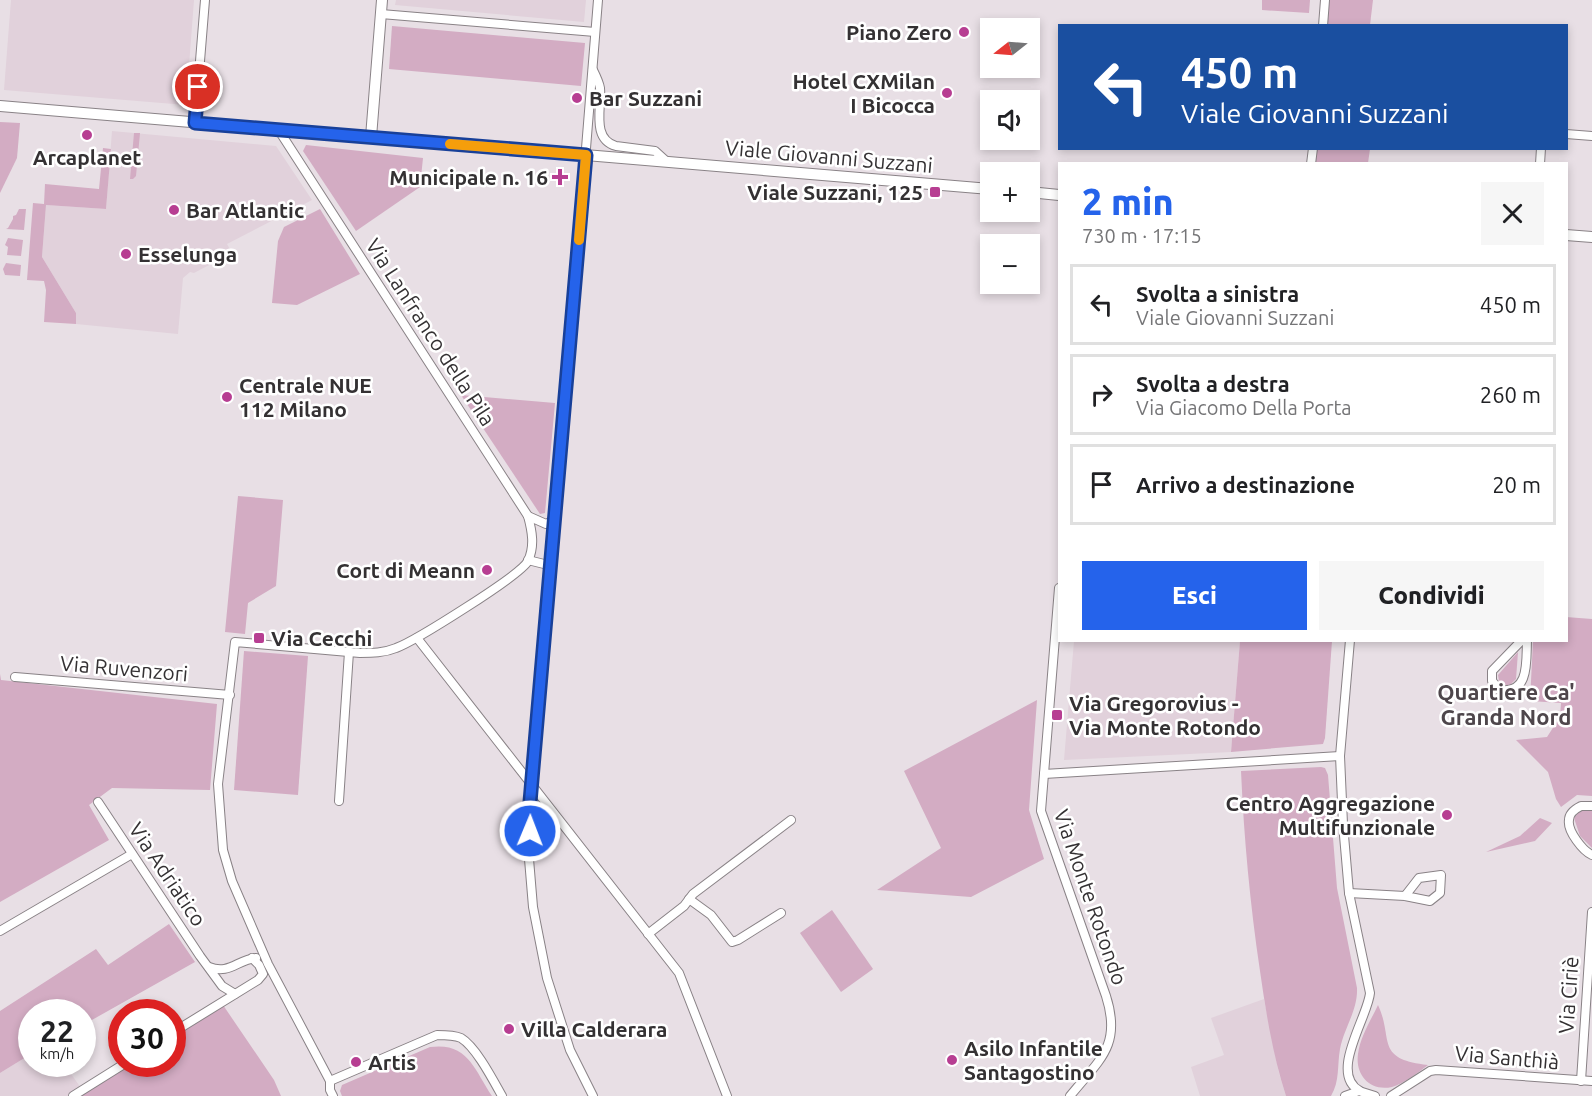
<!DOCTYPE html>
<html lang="it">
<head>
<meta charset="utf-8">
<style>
  :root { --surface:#fff; --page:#f6f6f6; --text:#202124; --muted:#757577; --line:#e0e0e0; --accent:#2563eb }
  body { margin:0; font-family:Ubuntu,sans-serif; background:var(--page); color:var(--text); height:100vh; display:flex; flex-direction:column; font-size:22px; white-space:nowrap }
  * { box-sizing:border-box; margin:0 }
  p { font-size:20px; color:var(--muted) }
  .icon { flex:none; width:33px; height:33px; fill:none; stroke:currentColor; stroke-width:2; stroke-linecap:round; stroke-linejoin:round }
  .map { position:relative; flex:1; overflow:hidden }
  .details { position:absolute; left:1058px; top:162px; width:510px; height:480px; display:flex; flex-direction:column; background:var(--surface); border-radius:0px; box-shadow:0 3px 9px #0003 }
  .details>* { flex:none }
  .top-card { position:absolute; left:1058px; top:24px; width:510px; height:126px; border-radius:0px; box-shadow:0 3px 9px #0003; background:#1a4fa0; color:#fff; overflow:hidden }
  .needle { width:39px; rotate:253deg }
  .controls { position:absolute; left:980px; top:18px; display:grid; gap:12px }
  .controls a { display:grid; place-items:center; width:60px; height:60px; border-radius:0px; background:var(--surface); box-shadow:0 3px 9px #0003; font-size:30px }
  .speed { position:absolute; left:18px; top:999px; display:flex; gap:12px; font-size:30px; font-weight:700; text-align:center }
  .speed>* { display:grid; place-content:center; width:78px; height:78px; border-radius:50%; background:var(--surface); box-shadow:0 3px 9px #0003; line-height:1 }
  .speed small { font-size:15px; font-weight:400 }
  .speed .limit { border:9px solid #d22; background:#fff; color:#111 }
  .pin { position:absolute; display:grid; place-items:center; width:51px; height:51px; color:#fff; margin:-26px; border:3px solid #fff; border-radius:50%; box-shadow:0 2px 6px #0007 }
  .me { position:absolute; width:66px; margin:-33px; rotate:1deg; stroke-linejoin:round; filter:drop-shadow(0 0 4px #0008) }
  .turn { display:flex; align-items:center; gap:21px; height:126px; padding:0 24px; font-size:27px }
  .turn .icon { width:78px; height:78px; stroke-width:2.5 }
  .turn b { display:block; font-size:42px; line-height:51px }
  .round { display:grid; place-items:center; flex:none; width:63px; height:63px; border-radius:0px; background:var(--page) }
  .headline { display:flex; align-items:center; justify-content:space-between; height:102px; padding:0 24px }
  h1 { font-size:36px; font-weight:800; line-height:45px; color:var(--accent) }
  .cta { display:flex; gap:12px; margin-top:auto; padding:12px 24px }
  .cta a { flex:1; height:69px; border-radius:0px; background:var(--accent); color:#fff; font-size:24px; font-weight:800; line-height:69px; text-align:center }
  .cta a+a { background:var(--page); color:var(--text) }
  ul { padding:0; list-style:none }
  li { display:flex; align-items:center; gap:18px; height:81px; margin:0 12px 9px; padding:0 12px; border:3px solid var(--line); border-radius:0px }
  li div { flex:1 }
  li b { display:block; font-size:22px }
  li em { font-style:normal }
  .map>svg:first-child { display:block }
  .built { fill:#e1d1db }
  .green { fill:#d3acc3 }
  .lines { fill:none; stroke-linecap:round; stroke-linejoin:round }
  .minor-casing { stroke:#898286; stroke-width:10 }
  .tertiary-casing { stroke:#898286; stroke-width:12 }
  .minor { stroke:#fff; stroke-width:8 }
  .tertiary { stroke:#fff; stroke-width:10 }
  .route-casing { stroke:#184099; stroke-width:15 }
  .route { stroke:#2563eb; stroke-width:10 }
  .slow { stroke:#f59e0b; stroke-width:10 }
  .poi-dot { fill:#b73e92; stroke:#fff; stroke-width:2 }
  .labels { text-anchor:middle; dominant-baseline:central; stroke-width:5; stroke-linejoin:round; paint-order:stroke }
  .poi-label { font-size:21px; font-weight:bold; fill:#343133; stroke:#fff; text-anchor:start }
  .street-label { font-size:21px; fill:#343133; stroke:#fff }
  .neighbourhood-label { font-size:22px; font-weight:bold; fill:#4e464b; stroke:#fff }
</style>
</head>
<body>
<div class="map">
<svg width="1592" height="1096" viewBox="0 0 1592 1096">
  <rect width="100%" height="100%" fill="#e8dfe5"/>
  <g class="built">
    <path d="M11 0H194L186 105 4 90Z"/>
    <path d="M396 0H586L584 22 395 5Z"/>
    <path d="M112 131 276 146 312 200 227 244 232 253 194 273 190 272 183 278 178 334 76 324V313L42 257 46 205 106 209Z"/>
    <path d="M1074 641H1240L1231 752 1064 760Z"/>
    <path d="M1264 999 1279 1073 1286 1096H1200L1191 1067 1224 1055 1211 1018Z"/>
    <path d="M31 1054 32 1064H64L81 1088 68 1096H0V1073Z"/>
  </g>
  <g class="green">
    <path d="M1262 0H1310L1309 13 1262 10Z"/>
    <path d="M1327 0H1373L1370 25 1325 26Z"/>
    <path d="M392 26 585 43 581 86 389 69Z"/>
    <path d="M0 122 20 123 17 158 0 193Z"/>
    <path d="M134 133H140L136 176 133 179H130Z"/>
    <path d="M306 145 423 158 420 187 356 231 303 151Z"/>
    <path d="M103 148 111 149 106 209 46 205 42 257 76 313V324L44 322 46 290 44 281 27 280 33 203 44 204 45 184 99 189Z"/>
    <path d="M1309 149H1370L1368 163 1307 164Z"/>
    <path d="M19 209H26L24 230 6 229 8 228 13 219V216L16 215Z"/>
    <path d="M320 209 360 274 297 305 272 303 278 241 284 227Z"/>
    <path d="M8 238 23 240 21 256 7 255 8 247 5 245Z"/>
    <path d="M6 263 21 265 20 276 5 275 3 269Z"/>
    <path d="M461 395 555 403 545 513 540 514Z"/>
    <path d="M238 496 283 500 276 586 248 603 245 634 225 632Z"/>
    <path d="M1566 617 1592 619V796L1577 795 1561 807 1556 799 1548 772 1516 740 1547 737 1560 717 1561 703 1530 701 1533 641 1566 640Z"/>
    <path d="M1240 641H1332L1325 738 1323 744 1231 752Z"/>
    <path d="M244 651 308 656 298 795 234 790Z"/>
    <path d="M1518 652 1516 679 1507 688 1499 681 1498 675Z"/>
    <path d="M0 674 1 680 217 704 210 790 112 788 89 805 109 840 0 902Z"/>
    <path d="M1037 700 1029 810 1044 859 971 897 877 890 941 848 904 771Z"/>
    <path d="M1321 767 1325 768 1328 775 1337 888 1357 988C1358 1010 1344 1028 1340 1049 1337 1066 1340 1081 1331 1096H1286C1273 1056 1266 1013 1260 971 1250 903 1244 839 1241 771Z"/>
    <path d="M1588 808 1592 810V848L1580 836 1574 818 1580 811Z"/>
    <path d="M1540 818 1552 823 1535 841 1486 852 1520 836Z"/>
    <path d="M832 910 873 969 841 992 800 933Z"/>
    <path d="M169 924 195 962 83 1025 82 1012H32L31 1054 0 1073V1011L96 949 108 965Z"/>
    <path d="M223 1005 274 1080 281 1096H81L132 1064H172L173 1037Z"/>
    <path d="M1378 1005C1394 1039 1374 1059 1428 1065 1419 1072 1403 1084 1392 1087 1369 1092 1355 1074 1358 1054 1360 1037 1371 1020 1378 1005Z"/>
    <path d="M430 1047C468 1042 474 1069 492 1096H342L340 1091 342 1085Z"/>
  </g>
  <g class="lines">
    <g class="minor-casing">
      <g id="minor">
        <path d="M381 14 595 32"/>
        <path d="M1323 26 1325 0"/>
        <path d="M593 70C596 76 599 82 600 88 602 107 591 139 616 146L655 151 666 161"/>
        <path d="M195 122 205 0"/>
        <path d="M278 129 528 516C532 531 535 546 528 561 521 575 415 641 396 648 384 653 372 653 360 653L235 642 218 784 223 850 232 881 268 964 330 1081V1090L333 1096"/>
        <path d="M1566 134 1592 136"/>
        <path d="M1311 164 1313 148"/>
        <path d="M1540 164 1541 148"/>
        <path d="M528 516 546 524 556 519"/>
        <path d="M528 560 552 566"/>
        <path d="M1059 588 1041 811 1106 996C1122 1046 1099 1060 1070 1096"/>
        <path d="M417 638 679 973 727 1096"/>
        <path d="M1350 640 1340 756 1343 824 1349 893 1370 993C1368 1017 1328 1074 1360 1091"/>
        <path d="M1522 640 1492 671V681L1500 690C1530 694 1526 661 1527 640"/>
        <path d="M15 677 230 695"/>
        <path d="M1044 774 1340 756"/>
        <path d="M339 801 349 652"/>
        <path d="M98 802 200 956 222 986 235 994"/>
        <path d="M1592 806H1581C1575 809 1569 813 1569 820 1567 831 1583 851 1592 855"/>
        <path d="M1349 893 1405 896 1430 901 1440 893 1441 875 1419 878 1405 896"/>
        <path d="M689 899 711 915 732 942 738 940 781 913"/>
        <path d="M0 931 132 854"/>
        <path d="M648 934 684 906 693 894 791 820"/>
        <path d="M209 967C229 975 237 960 256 958"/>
        <path d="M172 1033 258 980 263 974 259 965 252 958"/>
        <path d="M330 1081 437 1035C445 1035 454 1035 461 1038 476 1047 493 1080 502 1096"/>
        <path d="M1581 1081 1592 912"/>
        <path d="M73 1096 124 1064"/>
        <path d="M593 1096 570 1050 547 978 533 907 529 859 530 802 556 519 598 0"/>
        <path d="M1345 1096 1359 1091 1375 1096"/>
        <path d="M1391 1096 1430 1071 1436 1070 1592 1081"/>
      </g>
    </g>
    <g class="tertiary-casing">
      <g id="tertiary">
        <path d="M0 106 990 189"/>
        <path d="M371 137 382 0"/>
        <path d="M1029 192 1059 195"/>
        <path d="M1566 235 1592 237"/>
      </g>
    </g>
    <use href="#minor" class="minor"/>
    <use href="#tertiary" class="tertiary"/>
  </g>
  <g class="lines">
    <g class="route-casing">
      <path id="route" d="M198 87 195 123 586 155 530 802V831"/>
    </g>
    <use href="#route" class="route"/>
    <path class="slow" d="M450 144 586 155 579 240"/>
  </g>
  <g class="poi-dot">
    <circle cx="964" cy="32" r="6"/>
    <circle cx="947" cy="93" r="6"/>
    <circle cx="577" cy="98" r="6"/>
    <circle cx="87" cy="135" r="6"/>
    <path d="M557 168h6v6h6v6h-6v6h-6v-6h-6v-6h6z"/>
    <rect x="929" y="186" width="12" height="12" rx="3"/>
    <circle cx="174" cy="210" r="6"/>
    <circle cx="126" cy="254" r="6"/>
    <circle cx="227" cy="397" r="6"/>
    <circle cx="487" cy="570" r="6"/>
    <rect x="253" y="632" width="12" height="12" rx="3"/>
    <rect x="1051" y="709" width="12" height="12" rx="3"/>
    <circle cx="1447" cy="815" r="6"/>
    <circle cx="509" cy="1029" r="6"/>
    <circle cx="952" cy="1060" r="6"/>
    <circle cx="356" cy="1062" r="6"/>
  </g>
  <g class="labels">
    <g class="poi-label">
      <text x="952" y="32" text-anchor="end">Piano Zero</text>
      <text x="935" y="81" text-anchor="end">Hotel CXMilan<tspan x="935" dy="24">I Bicocca</tspan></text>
      <text x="589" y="98">Bar Suzzani</text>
      <text x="87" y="157" text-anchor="middle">Arcaplanet</text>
      <text x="548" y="177" text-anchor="end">Municipale n. 16</text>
      <text x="923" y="192" text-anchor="end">Viale Suzzani, 125</text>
      <text x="186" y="210">Bar Atlantic</text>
      <text x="138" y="254">Esselunga</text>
      <text x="239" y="385">Centrale NUE<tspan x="239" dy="24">112 Milano</tspan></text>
      <text x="475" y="570" text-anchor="end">Cort di Meann</text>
      <text x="271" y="638">Via Cecchi</text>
      <text x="1069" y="703">Via Gregorovius -<tspan x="1069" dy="24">Via Monte Rotondo</tspan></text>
      <text x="1435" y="803" text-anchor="end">Centro Aggregazione<tspan x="1435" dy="24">Multifunzionale</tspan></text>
      <text x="521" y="1029">Villa Calderara</text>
      <text x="964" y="1048">Asilo Infantile<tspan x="964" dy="24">Santagostino</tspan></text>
      <text x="368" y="1062">Artis</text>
    </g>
    <g class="street-label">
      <text transform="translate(829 156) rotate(5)">Viale Giovanni Suzzani</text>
      <text transform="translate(431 332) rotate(57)">Via Lanfranco della Pila</text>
      <text transform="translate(124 668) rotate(5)">Via Ruvenzori</text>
      <text transform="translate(168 874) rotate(56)">Via Adriatico</text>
      <text transform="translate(1091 897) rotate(71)">Via Monte Rotondo</text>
      <text transform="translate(1568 995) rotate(-86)">Via Ciriè</text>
      <text transform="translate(1507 1057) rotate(5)">Via Santhià</text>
    </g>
    <g class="neighbourhood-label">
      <text x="1506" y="691">Quartiere Ca'<tspan x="1506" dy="25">Granda Nord</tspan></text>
    </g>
  </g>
</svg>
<div class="controls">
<a><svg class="needle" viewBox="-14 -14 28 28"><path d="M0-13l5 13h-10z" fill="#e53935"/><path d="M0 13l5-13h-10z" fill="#757577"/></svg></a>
<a><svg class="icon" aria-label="sound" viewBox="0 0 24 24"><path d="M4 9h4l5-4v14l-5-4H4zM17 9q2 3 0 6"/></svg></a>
<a>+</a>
<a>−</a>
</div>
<div class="speed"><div>22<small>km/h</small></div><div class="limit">30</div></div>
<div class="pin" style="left:198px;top:87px;background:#d93025"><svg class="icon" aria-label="arrive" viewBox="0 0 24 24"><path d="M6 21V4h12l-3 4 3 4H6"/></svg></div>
<svg class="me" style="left:530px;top:831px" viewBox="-20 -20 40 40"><circle r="17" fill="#2563eb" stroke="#fff" stroke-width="3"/><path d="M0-11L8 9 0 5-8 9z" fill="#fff"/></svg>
<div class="top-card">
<div class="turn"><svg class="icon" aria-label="left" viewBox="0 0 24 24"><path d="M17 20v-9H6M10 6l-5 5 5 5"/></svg><div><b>450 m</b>Viale Giovanni Suzzani</div></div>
</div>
<section class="details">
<div class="headline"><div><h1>2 min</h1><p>730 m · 17:15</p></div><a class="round"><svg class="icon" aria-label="close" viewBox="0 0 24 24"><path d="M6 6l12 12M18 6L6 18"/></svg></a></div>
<ul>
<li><svg class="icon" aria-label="left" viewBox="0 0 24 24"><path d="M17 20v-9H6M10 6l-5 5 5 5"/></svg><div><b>Svolta a sinistra</b><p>Viale Giovanni Suzzani</p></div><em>450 m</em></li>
<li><svg class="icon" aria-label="right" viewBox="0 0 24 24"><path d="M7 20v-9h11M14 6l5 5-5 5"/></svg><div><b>Svolta a destra</b><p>Via Giacomo Della Porta</p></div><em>260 m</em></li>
<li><svg class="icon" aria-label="arrive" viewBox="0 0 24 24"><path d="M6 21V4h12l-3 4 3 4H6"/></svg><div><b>Arrivo a destinazione</b></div><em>20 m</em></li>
</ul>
<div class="cta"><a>Esci</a><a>Condividi</a></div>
</section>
</div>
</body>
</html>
